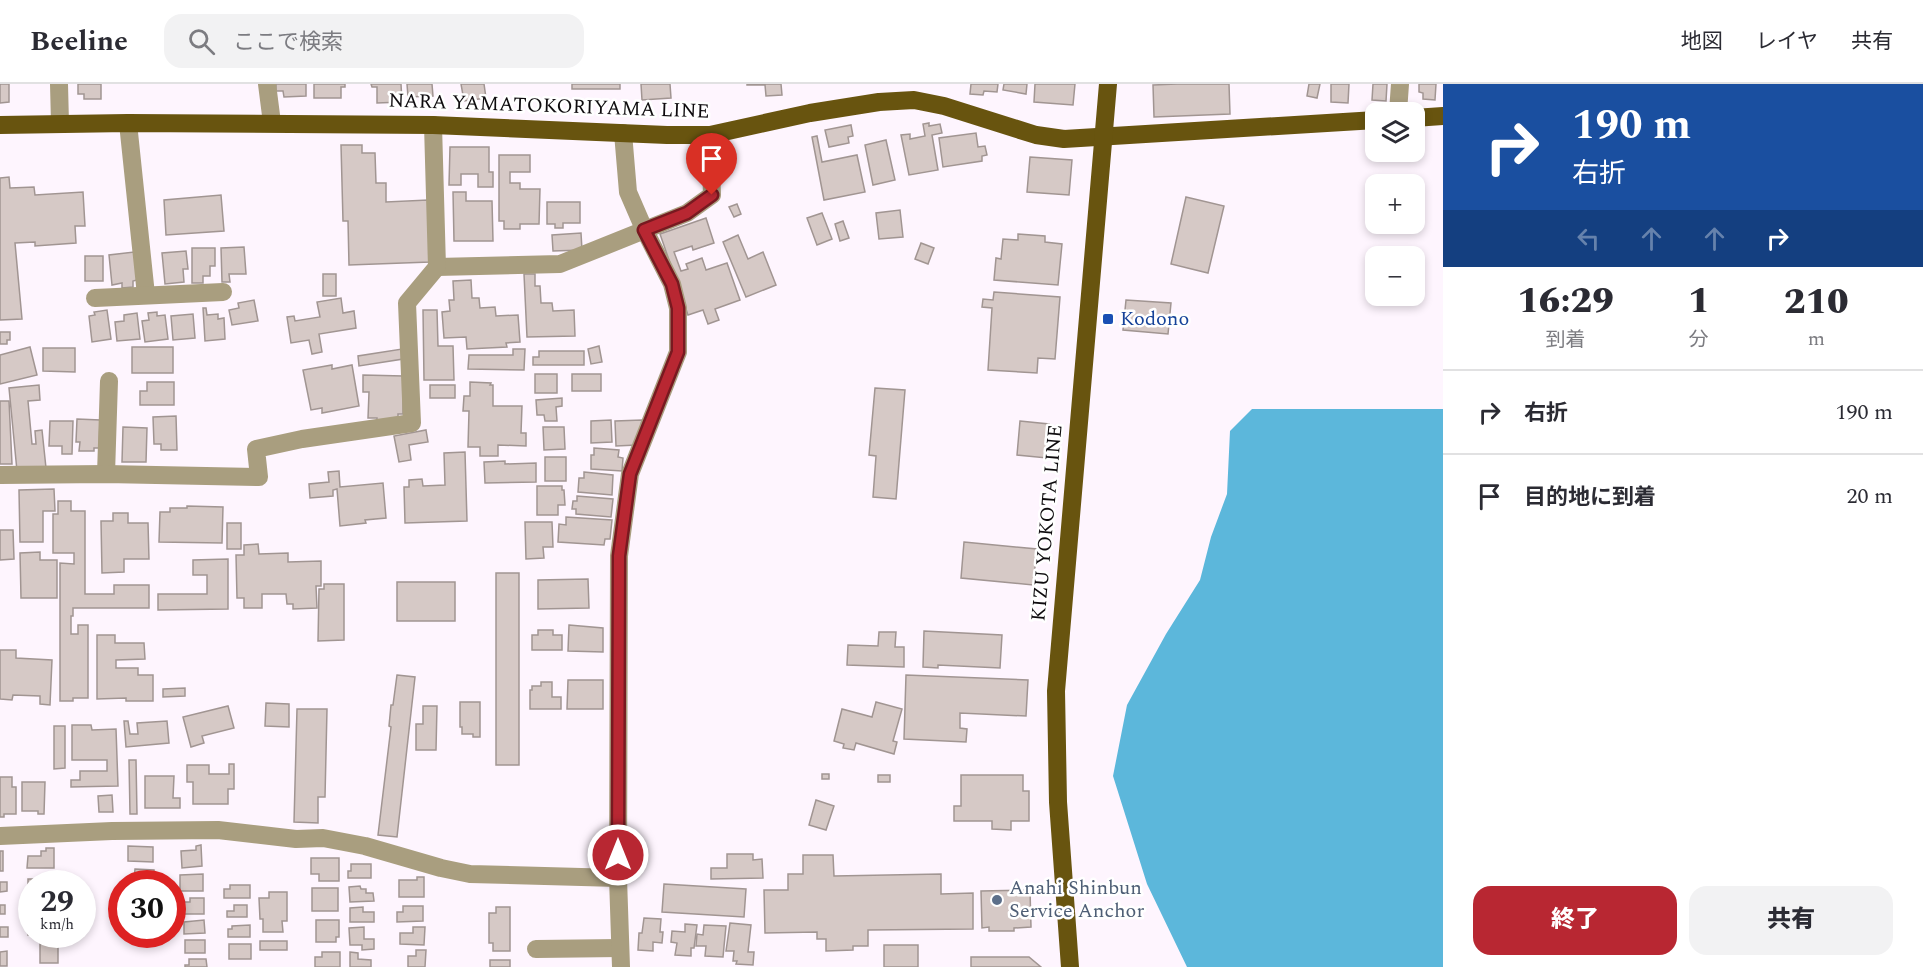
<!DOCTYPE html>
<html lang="ja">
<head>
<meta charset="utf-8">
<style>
  :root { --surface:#fff; --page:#f2f2f3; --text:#2b2b33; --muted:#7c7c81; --line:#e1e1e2; --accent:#b82732 }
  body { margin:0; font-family:Spectral,"Noto Sans JP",serif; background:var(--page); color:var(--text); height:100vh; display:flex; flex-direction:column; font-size:22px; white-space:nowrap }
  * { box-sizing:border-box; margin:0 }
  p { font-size:20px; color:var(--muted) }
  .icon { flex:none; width:33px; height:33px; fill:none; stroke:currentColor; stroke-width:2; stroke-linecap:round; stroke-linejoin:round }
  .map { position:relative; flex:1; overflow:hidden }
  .details { display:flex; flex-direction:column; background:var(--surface); width:480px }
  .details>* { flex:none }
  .top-card { background:#1a4fa0; color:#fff; overflow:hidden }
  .fabs { position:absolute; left:1365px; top:18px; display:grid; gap:12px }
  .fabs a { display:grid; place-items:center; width:60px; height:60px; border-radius:12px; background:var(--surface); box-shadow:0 3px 9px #0003; font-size:30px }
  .speed { position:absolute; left:18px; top:786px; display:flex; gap:12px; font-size:30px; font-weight:700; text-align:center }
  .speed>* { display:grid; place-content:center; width:78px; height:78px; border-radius:50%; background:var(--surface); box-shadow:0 3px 9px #0003; line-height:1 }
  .speed small { font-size:15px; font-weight:400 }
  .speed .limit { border:9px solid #d22; background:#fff; color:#111 }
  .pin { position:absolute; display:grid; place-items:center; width:51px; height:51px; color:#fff; margin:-62px -26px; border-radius:50% 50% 50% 0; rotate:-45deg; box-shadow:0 0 6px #0007 }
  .pin .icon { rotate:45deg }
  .me { position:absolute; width:66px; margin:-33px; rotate:0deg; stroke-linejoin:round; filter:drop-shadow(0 0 4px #0008) }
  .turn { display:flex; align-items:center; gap:21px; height:126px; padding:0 30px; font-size:27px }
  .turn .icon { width:78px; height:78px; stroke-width:2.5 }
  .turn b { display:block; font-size:42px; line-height:51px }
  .lanes { display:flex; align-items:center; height:57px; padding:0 30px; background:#0003; justify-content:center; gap:30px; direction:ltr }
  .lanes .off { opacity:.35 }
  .eta { display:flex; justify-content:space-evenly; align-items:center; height:102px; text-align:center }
  .eta b { font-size:36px; font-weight:800; line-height:42px }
  .cta { display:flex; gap:12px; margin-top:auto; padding:12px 30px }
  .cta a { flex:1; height:69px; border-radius:18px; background:var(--accent); color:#fff; font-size:24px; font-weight:800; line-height:69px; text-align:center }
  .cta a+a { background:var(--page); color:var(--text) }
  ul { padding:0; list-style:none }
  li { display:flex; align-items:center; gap:18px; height:84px; padding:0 30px; border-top:2px solid var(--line) }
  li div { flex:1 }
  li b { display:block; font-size:22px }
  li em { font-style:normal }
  header { display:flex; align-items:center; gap:36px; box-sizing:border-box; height:84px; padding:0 30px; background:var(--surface); border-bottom:2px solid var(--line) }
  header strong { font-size:28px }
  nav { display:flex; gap:33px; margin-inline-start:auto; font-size:21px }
  .search { width:420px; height:54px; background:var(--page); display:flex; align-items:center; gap:15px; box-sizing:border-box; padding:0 21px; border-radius:18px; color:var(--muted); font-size:22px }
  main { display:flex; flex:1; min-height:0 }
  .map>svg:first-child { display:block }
  .water { fill:#5cb7db }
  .building { fill:#d6c9c6; stroke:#a19592; stroke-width:1.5 }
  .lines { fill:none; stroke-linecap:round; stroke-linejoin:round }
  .minor { stroke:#a99e7f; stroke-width:18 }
  .major { stroke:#68540f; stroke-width:18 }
  .route-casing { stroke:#781920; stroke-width:15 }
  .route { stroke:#b82732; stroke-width:10 }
  .transit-dot { fill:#1a4fb4; stroke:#fff; stroke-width:2 }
  .service-dot { fill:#5c6f8a; stroke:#fff; stroke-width:2 }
  .labels { text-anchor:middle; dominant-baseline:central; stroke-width:5; stroke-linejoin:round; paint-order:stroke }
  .street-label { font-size:20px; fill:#0e0b0e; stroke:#fff }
  .transit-label { font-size:20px; fill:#164399; stroke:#fff; text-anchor:start }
  .service-label { font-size:20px; fill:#4e5e75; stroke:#fff; text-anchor:start }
</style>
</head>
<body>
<header>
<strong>Beeline</strong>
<div class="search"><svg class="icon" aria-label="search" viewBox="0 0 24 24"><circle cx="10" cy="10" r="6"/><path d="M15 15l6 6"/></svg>ここで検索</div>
<nav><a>地図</a><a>レイヤ</a><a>共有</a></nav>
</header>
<main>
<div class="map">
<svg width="1443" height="883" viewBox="0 0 1443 883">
  <rect width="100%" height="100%" fill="#fef5fe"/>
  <path class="water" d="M1252 325H1443V883H1187L1147 800 1113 692 1127 621 1166 550 1200 496 1211 453 1227 410 1230 347Z"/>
  <g class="building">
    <path d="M0 0H9V18L0 19Z"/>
    <path d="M78 0H101V15H84V10H78Z"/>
    <path d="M276 0H306V12L284 13 283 7H276Z"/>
    <path d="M314 0H345V3H341V14H314Z"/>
    <path d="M371 0H401L402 18 377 19V3H372Z"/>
    <path d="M407 0H432L433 12 408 13Z"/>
    <path d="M461 0H484L486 14 464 17Z"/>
    <rect x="572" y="0" width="48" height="5"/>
    <path d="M641 0H670L671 14 642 16Z"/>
    <path d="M747 0H781L782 11 766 12 765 1H747Z"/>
    <path d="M971 0H998L997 8 984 7 983 11 970 10Z"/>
    <path d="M1004 0H1027L1026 10 1003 6Z"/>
    <path d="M1035 0H1075L1073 21 1034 18Z"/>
    <path d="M1177 0H1229L1230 30 1154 33 1153 1Z"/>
    <path d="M1309 0H1320L1317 14 1307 12Z"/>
    <path d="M1331 0H1349L1348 19 1331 18Z"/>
    <path d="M1373 0H1387L1386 17 1372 16Z"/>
    <path d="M1419 0H1436L1435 16 1423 15V9L1419 8Z"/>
    <path d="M929 39V42L940 40 942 49 932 51 938 86 909 91 901 51 910 50V55L925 52 923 40Z"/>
    <path d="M851 41 853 52 848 53 849 59 829 63 825 46Z"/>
    <path d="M976 49 978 63 985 62 987 71 982 72V77L943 83 939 54Z"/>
    <path d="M817 52 822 78 857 71 865 108 824 116 812 53Z"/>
    <path d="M886 56 895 96 873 101 865 61Z"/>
    <path d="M341 61H362V69H375L376 99H386V118L428 116 430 178 349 181 348 137H343Z"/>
    <path d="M450 63H489V88H493V103H478V90H461V101H449Z"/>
    <path d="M499 71H530V88H510V99H520V105H540L539 140H520V145H504V137H499Z"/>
    <path d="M1030 73 1072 76 1069 111 1027 108Z"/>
    <path d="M9 93 10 104 34 103 35 111 83 108 85 142H75L76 159 35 162V158L15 159 22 235 0 236V94Z"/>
    <path d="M453 108H466V117H492L493 157H454Z"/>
    <path d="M221 111 224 147 166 151 164 116Z"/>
    <path d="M1186 113 1224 122 1208 189 1171 180Z"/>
    <path d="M547 118H580V139H563V144H555V140H547Z"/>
    <path d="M737 120 741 130 734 133 729 123Z"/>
    <path d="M900 126 903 153 879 155 876 129Z"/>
    <path d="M822 129 832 155 817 161 807 134Z"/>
    <path d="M706 134 714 159 693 166 692 162 674 168 681 187 688 185 686 180 702 174 706 186 727 179 740 216 715 225 719 236 708 240 703 226 688 231 660 150Z"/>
    <path d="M843 137 849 154 840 157 835 140Z"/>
    <path d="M581 149 582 166 553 167 552 151Z"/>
    <path d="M1018 150 1045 152V158L1062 160 1058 201 994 196 996 174 1001 175 1003 155 1018 156Z"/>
    <path d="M738 151 748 175 763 168 776 201 746 213 723 158Z"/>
    <path d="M921 159 934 164 928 180 915 175Z"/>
    <path d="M244 163 246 190H229L230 198H222L221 164Z"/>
    <path d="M192 164H215V182H210V192H203V199H192Z"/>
    <path d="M186 167 188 185H183L184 198 165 200 162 169Z"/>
    <path d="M134 168 137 196 133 197V203L122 204V199L112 201 109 171Z"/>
    <rect x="85" y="172" width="18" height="25"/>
    <rect x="323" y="190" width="13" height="22"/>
    <path d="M524 190H535V202H540L541 219H552L553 227 574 226 575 252 527 253Z"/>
    <path d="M471 196 472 214H479L480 224 495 223 496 232 518 231 520 258 506 259 507 263 467 265 466 253 444 254 442 228 450 227 449 216H454L453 197Z"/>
    <path d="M994 208 1060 213 1055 275 1038 274 1037 289 988 286 992 224 982 223 983 215 993 216Z"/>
    <path d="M341 214 343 229 354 227 356 244 319 250 322 268 312 270 309 256 291 259 287 233 294 232 295 237 320 233 317 218Z"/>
    <path d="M254 216 258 237 232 241 229 226 239 224 238 219Z"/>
    <path d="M1126 216 1171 219 1168 250 1123 246Z"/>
    <path d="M203 224H206L207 231 218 230V235L224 234 225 255 205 257Z"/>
    <path d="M107 226 111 255 92 258 89 232 95 231 94 228Z"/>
    <path d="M423 226H437L438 262H453L454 296H424Z"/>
    <path d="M157 228V232L165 231 168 255 145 258 142 237 149 236 148 229Z"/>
    <path d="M137 229 140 255 117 257 115 238 124 237V231Z"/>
    <path d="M193 230 195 254 173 256 171 232Z"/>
    <path d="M0 248H10V256H7V260H0Z"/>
    <path d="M599 262 602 278 591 280 588 265Z"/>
    <path d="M30 263 37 291 0 300V271Z"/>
    <rect x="132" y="263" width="41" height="26"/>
    <path d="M43 264H75V288L43 287Z"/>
    <path d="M402 265 403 275 359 282 358 272Z"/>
    <path d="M513 265H525L524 286 468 285 469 271H513Z"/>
    <path d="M539 267H584V281H533V273H539Z"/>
    <path d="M332 281V285L352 281 359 322 322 329V324L311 326 303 286Z"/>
    <rect x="535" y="290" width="22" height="19"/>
    <rect x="572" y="290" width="29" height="17"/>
    <path d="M363 291 403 292V330H398V337H377V334H368L369 308H363Z"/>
    <path d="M147 298H174V321H140V307H147Z"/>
    <path d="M470 298 491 299 490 301H493V322H522L521 349H526V362L498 361V372H480V363H468L469 327H463L464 312H470Z"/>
    <path d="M39 301 40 316 28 317 32 360H36L35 347 42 346 46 384 17 387 9 304Z"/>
    <rect x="430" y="301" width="25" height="13"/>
    <path d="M875 304 905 306 896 415 873 413 876 372 869 371Z"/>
    <path d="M562 314V322L556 323 557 337H545L544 331H537L536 316Z"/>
    <path d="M0 317H9L12 380H0Z"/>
    <path d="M176 332 177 366H161V360H154L153 333Z"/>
    <path d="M77 335 100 336 99 364H94V367H79L80 358H76Z"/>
    <path d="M611 336 612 358 591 359V337Z"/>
    <path d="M642 336 637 361 616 362 615 337Z"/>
    <path d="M50 337H73L72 370H62V362H49Z"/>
    <path d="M1020 337 1049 340 1047 374 1017 371Z"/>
    <path d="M123 343 147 344 146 378H122Z"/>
    <path d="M543 343H564L565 365 544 366Z"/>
    <path d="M426 346 428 358 409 361 411 376 399 378 394 352Z"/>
    <path d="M594 364 619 366 618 373 623 374 622 387 591 385V371H594Z"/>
    <path d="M465 368 467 437 405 439 404 403H409V396L422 395 423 402 445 401 444 369Z"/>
    <rect x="545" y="373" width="21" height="24"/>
    <path d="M505 377V380L536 379V398L485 399 484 378Z"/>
    <path d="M339 387 340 403 383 399 386 434 365 436 366 439 340 442 337 405 333 406V412L310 414 309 400 329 398 328 388Z"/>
    <path d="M584 388 613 391 612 411 578 408 579 394H584Z"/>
    <path d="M537 402H562V406H564L565 421H558V431H537Z"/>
    <path d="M54 405 55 427H43V458H20L19 406Z"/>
    <path d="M577 412 613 415 611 433 576 430V425H572L573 417H577Z"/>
    <path d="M58 417H71V427H85V510H114V501H149V524H73V532H71V550H78V541H88V614H73V617H60V479L74 480V469H53V430H58Z"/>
    <path d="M187 422 223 423 222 459 159 458 160 428H170V424H187Z"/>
    <path d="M113 429H128V439H148L149 475H124V488L102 489 101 437H113Z"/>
    <path d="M566 433 612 436 610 455H605L604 461 558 458 559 440 566 441Z"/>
    <path d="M525 438H552L553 463H543L544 474 526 475Z"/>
    <rect x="227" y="439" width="14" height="26"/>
    <path d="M0 446H13L14 475 0 476Z"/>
    <path d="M964 458 1037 465 1033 501 961 494Z"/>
    <path d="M258 460 259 470 288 469V478L321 477V502H316L317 524 293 525V520H287L286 510H262V524H244V514H237L236 471H244V461Z"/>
    <path d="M40 468V476H57V514H21L20 469Z"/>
    <path d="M228 475V525L158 526V510H207V491H193V476Z"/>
    <rect x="496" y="489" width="23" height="192"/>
    <path d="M588 495 589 524 538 525V496Z"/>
    <rect x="397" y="498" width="58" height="39"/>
    <path d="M324 500H344V556L318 557 319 505H324Z"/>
    <path d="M569 541 603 544V568L568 567Z"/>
    <path d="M538 546H553V551H562V566H532V551H538Z"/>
    <path d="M924 547 1002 551 1000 584 938 581V584L923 583Z"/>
    <path d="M879 548H896L895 563H904V583L847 581 848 561 878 562Z"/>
    <path d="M97 551H115V559H144L145 575 116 576V584H138V591H153V617H126V614L97 615Z"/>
    <path d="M0 566H16V574L52 576 50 621 40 620V612L13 611 12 616 0 615Z"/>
    <path d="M397 591 415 593 397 753 378 751 391 643 389 642 391 621H393Z"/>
    <path d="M906 591 1028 596 1026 632 960 629V644L967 645 966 658 904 655Z"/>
    <path d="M568 596H603V625H567Z"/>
    <path d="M541 598H552V613H561V625H530V606H532V602H541Z"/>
    <path d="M185 604V612L163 613V605Z"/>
    <path d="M460 618H480V653H473V650H462V643H460Z"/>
    <path d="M876 618 902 625 893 657 897 658 894 670 856 659 854 666 843 664 844 660 834 657 842 625 872 633Z"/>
    <path d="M266 619 289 620V643L265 642Z"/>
    <path d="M228 622 234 644 202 652 204 659 191 663 183 633Z"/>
    <path d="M423 622H437L436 666H416V640H423Z"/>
    <path d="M297 625H327L325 713H318V739L294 738Z"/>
    <path d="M124 637H128L130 650H138L137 639 167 637 169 659 126 663Z"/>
    <path d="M72 641H91L92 646 116 645 118 702 71 703V696H80V687H107V676H72Z"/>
    <path d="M54 642H65V684L54 685Z"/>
    <path d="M129 676H136L137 730H130Z"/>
    <path d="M229 680H234V705H228V720H193V698H187V681H209V690H229Z"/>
    <rect x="822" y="690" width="7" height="5"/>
    <rect x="878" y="691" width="12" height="7"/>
    <path d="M961 691H1023V707H1029V737H1011V746L992 745V737H954V722H961Z"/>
    <path d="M145 692H174L173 714H180V724H145Z"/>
    <path d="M0 693H12V703H16V730H4V733H0Z"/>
    <path d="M22 698H45L44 730H38V727H22Z"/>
    <path d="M112 711 113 728H99L98 712Z"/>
    <path d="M816 716 834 722 826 746 809 741Z"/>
    <path d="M201 761 202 782 182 784 181 767 196 766V762Z"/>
    <path d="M128 762 153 763V778L128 777Z"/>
    <path d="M46 764H54V784H27L28 772H41V767H46Z"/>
    <rect x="0" y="767" width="3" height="20"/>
    <path d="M727 770H753V776L762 775 763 794 711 795V784H727Z"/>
    <path d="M803 771H833L834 792 941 790V810L973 809V845L868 846V862H853V866L826 867V855H817V848L765 849 764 806H788V790H803Z"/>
    <path d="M311 774H339V797H319V790H311Z"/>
    <path d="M351 780H371V794H348V787H351Z"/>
    <path d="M135 785 154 786V795H134Z"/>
    <path d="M203 790V807H180V791Z"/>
    <path d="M44 791H54V800H32V807H28V795H44Z"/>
    <path d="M417 793H424V813H399V796H417Z"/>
    <path d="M0 798H7V807L0 808Z"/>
    <path d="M664 800 746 805 744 833 662 828Z"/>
    <path d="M230 801H250V814H224V805H230Z"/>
    <path d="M360 802 361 805H366V809H373L374 817 350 818 349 803Z"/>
    <rect x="312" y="804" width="26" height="23"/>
    <path d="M1030 806 1031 843 1014 844V847H989V843L982 844 981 807Z"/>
    <path d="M269 808H287V837H282L283 848H263V835H260L259 814H269Z"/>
    <path d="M190 814H204V830H182V818H190Z"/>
    <rect x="0" y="821" width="5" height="9"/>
    <path d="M234 821H247V833H227V827H234Z"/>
    <path d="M403 822H423V837L397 838V828H403Z"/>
    <path d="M363 823V828H374V838H350V824Z"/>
    <path d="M496 823H510V867H493V859H489V829H496Z"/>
    <path d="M644 834 661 835 660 848H663L662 859 653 858V867L638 866 639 849H642Z"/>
    <path d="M204 836 205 849 184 850V838Z"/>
    <path d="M316 836H339V853H336V858H316Z"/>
    <path d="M730 839 751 841 748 868H754L753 881 736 880 737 877H733L734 867H726Z"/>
    <path d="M28 840H32V850L57 852 28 851Z"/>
    <path d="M685 840 697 841 694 864H691V872L675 871 677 859 671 858 672 847 685 848Z"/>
    <path d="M250 841V853H228V845H232V842Z"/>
    <path d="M704 841 726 842 723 873 705 872 706 862H696L697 850 703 851Z"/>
    <rect x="0" y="843" width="8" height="10"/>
    <path d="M364 843V855H374V865L362 866V861H350L349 844Z"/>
    <path d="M413 843H425L424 861 400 860V849H413Z"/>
    <rect x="136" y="850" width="22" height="5"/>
    <rect x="185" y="856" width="20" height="13"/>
    <rect x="260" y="857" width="27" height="9"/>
    <rect x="40" y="860" width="18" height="19"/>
    <rect x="229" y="860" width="22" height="15"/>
    <rect x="884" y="861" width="34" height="22"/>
    <path d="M416 866H426L425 883H408V872H416Z"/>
    <path d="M7 867V882H0V868Z"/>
    <path d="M322 868H340V883H315V873H322Z"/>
    <path d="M350 868 358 869V875L371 876V883H350Z"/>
    <path d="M971 873H1029L1041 883H971Z"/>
    <path d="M189 875H206L207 883H185V881H189Z"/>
    <rect x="490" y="876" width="20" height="7"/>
  </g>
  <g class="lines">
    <g class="minor">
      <path d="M59 0 60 39"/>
      <path d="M267 0 272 39"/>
      <path d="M1398 28 1400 0"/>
      <path d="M128 39 146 211"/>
      <path d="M437 183 560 180 687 129 712 111 710 51"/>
      <path d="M95 214 223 208"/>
      <path d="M106 390 109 297"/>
      <path d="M0 391 106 390 259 393 256 365 302 355 412 339 407 219 437 183 433 41"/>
      <path d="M0 752 112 747 218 746 296 755 323 754 365 762 441 784 470 790 618 794"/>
      <path d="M536 865 620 864"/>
      <path d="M621 883 618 794 619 472 630 390 678 268V224L672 200 644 145 628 108 623 49"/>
    </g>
    <g class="major">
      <path d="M1414 34 1443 32"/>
      <path d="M0 41 128 39 433 41 667 51H710L810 29 879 18 914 16 944 22 1036 51 1064 55 1376 36"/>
      <path d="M1070 883 1058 718 1056 607 1108 0"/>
    </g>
  </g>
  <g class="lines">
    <g class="route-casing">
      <path id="route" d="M618 771 619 472 630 390 678 268V224L672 200 644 146 687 129 712 111"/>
    </g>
    <use href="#route" class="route"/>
  </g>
  <rect class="transit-dot" x="1102" y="229" width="12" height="12" rx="3"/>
  <circle class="service-dot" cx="997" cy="816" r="6"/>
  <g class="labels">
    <g class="street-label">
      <text transform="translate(549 22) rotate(2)">NARA YAMATOKORIYAMA LINE</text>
      <text transform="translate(1047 439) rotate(-85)">KIZU YOKOTA LINE</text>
    </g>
    <g class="transit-label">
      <text x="1120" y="235">Kodono</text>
    </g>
    <g class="service-label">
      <text x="1009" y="804">Anahi Shinbun<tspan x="1009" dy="23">Service Anchor</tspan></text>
    </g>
  </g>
</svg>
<div class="fabs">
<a><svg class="icon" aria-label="layers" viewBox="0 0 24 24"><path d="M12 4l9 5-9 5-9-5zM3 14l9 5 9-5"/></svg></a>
<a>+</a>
<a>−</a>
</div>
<div class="speed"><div>29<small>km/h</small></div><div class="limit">30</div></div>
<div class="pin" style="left:712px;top:111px;background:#d93025"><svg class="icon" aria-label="arrive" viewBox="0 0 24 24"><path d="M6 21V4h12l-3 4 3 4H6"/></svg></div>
<svg class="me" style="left:618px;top:771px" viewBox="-20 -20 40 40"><circle r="17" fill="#b82732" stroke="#fff" stroke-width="3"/><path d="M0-11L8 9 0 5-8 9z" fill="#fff"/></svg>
</div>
<section class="details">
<div class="top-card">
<div class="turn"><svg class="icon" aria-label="right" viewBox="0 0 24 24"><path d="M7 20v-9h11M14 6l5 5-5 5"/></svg><div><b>190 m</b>右折</div></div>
<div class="lanes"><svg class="icon off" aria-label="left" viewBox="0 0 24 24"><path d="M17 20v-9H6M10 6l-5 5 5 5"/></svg><svg class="icon off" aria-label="ahead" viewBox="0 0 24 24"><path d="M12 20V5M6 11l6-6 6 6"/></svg><svg class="icon off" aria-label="ahead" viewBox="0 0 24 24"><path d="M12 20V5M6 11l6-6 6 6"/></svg><svg class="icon" aria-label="right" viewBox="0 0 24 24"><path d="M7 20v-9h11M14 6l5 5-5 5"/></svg></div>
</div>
<div class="eta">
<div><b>16:29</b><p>到着</p></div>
<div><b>1</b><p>分</p></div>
<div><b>210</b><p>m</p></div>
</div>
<ul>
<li><svg class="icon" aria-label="right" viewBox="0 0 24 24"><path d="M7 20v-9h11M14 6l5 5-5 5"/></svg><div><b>右折</b></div><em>190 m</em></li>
<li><svg class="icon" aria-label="arrive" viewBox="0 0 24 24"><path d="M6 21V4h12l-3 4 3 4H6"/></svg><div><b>目的地に到着</b></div><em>20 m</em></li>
</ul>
<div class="cta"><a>終了</a><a>共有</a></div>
</section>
</main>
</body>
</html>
